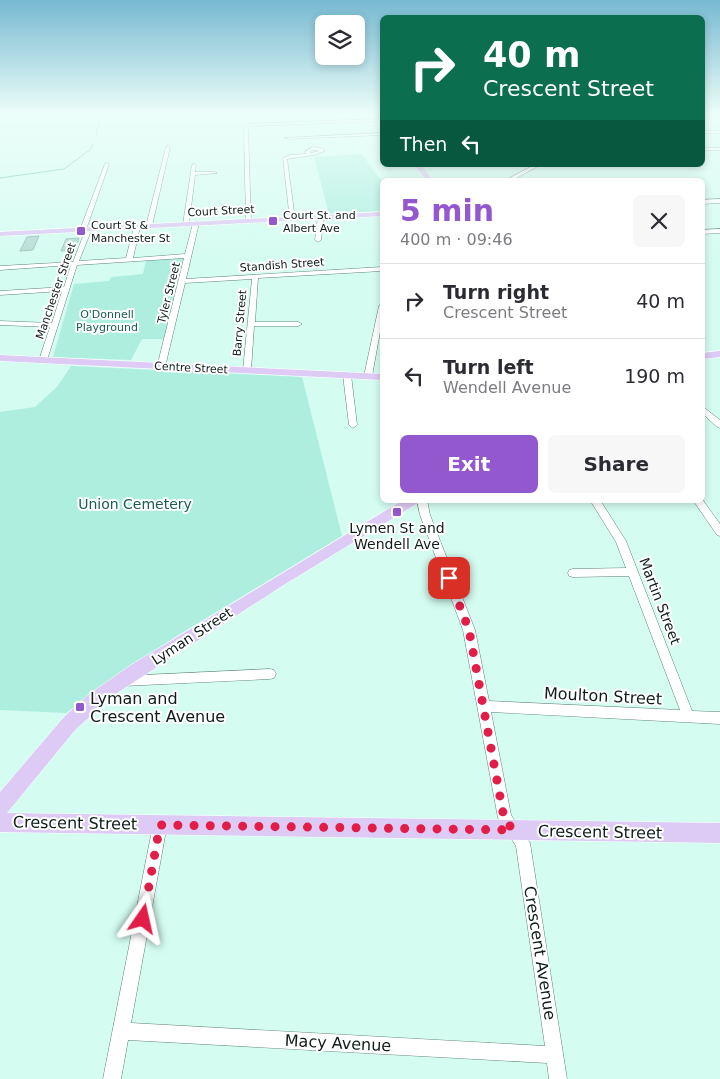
<!DOCTYPE html>
<html lang="en">
<head>
<meta charset="utf-8">
<style>
  :root { --surface:#fff; --page:#f7f7f7; --text:#2b2b33; --muted:#7c7c81; --line:#e1e1e2; --accent:#9357ce }
  body { margin:0; font-family:"DejaVu Sans",sans-serif; background:var(--page); color:var(--text); height:100vh; display:flex; flex-direction:column; font-size:19px; white-space:nowrap }
  * { box-sizing:border-box; margin:0 }
  p { font-size:16px; color:var(--muted) }
  .icon { flex:none; width:28px; height:28px; fill:none; stroke:currentColor; stroke-width:2; stroke-linecap:round; stroke-linejoin:round }
  .map { position:relative; flex:1; overflow:hidden }
  .details { position:absolute; left:380px; top:178px; width:325px; height:325px; display:flex; flex-direction:column; background:var(--surface); border-radius:8px; box-shadow:0 2px 8px #0003 }
  .details>* { flex:none }
  .banner { position:absolute; left:380px; top:15px; width:325px; height:152px; border-radius:8px; box-shadow:0 2px 8px #0003; background:#0b6e4f; color:#fff; overflow:hidden }
  .fabs { position:absolute; left:315px; top:15px; display:grid; gap:10px }
  .fabs a { display:grid; place-items:center; width:50px; height:50px; border-radius:8px; background:var(--surface); box-shadow:0 2px 8px #0003; font-size:25px }
  .pin { position:absolute; display:grid; place-items:center; width:42px; height:42px; color:#fff; margin:-21px; border-radius:10px; box-shadow:0 2px 8px #0006 }
  .me { position:absolute; width:55px; margin:-28px; rotate:11deg; stroke-linejoin:round; filter:drop-shadow(0 0 4px #0008) }
  .turn { display:flex; align-items:center; gap:18px; height:105px; padding:0 20px; font-size:22px }
  .turn .icon { width:65px; height:65px; stroke-width:2.5 }
  .turn b { display:block; font-size:35px; line-height:42px }
  .then { display:flex; align-items:center; height:48px; padding:0 20px; background:#0003; gap:10px; font-size:19px }
  .round { display:grid; place-items:center; flex:none; width:52px; height:52px; border-radius:8px; background:var(--page) }
  .head { display:flex; align-items:center; justify-content:space-between; height:85px; padding:0 20px }
  h1 { font-size:30px; font-weight:700; line-height:38px; color:var(--accent) }
  .primary-button { display:flex; gap:10px; margin-top:auto; padding:10px 20px }
  .primary-button a { flex:1; height:58px; border-radius:8px; background:var(--accent); color:#fff; font-size:20px; font-weight:700; line-height:58px; text-align:center }
  .primary-button a+a { background:var(--page); color:var(--text) }
  ul { padding:0; list-style:none }
  li { display:flex; align-items:center; gap:15px; height:75px; padding:0 20px; border-top:1px solid var(--line) }
  li div { flex:1 }
  li b { display:block; font-size:19px }
  li em { font-style:normal }
  .map>svg:first-child { display:block }
  .green { fill:#adeede }
  .lines { fill:none; stroke-linecap:round; stroke-linejoin:round }
  .stream { stroke:#6ec0ae; stroke-width:1 }
  .building { fill:#b7ddd4; stroke:#9cc2b9 }
  .minor-casing { stroke:#5e8279; stroke-width:1 }
  .major-casing { stroke:#fff; stroke-width:1 }
  .minor { fill:#fff; fill-rule:evenodd }
  .major { fill:#ddcaf5; fill-rule:evenodd }
  .route { stroke:#e11d48; stroke-width:9; stroke-dasharray:0 16.2 }
  .poi-dot { fill:#9357ce; stroke:#fff; stroke-width:2 }
  .labels { text-anchor:middle; dominant-baseline:central; stroke-width:4; stroke-linejoin:round; paint-order:stroke }
  .far-street-label { font-size:11px; fill:#0e1d1a; stroke:#fff }
  .far-poi-label { font-size:11px; fill:#0e1d1a; stroke:#fff; text-anchor:start }
  .far-park-label { font-size:11px; fill:#195c50; stroke:#fff }
  .park-label { font-size:14px; fill:#195c50; stroke:#fff }
  .poi-label { font-size:14px; fill:#0e1d1a; stroke:#fff }
  .street-label { font-size:14px; fill:#0e1d1a; stroke:#fff }
  .near-street-label { font-size:16px; fill:#0e1d1a; stroke:#fff }
  .near-poi-label { font-size:16px; fill:#0e1d1a; stroke:#fff; text-anchor:start }
</style>
</head>
<body>
<div class="map">
<svg width="720" height="1079" viewBox="0 0 720 1079">
  <rect width="100%" height="100%" fill="#d4fcf1"/>
  <g class="green">
    <path d="M362 154 382 182V211L329 214 314 157Z"/>
    <path d="M183 258 164 339H142L131 360 53 357 74 284 109 281 111 277 143 274 146 260Z"/>
    <path d="M71 366 302 377 342 536 175 637 66 713 0 710V412L35 407 57 387Z"/>
  </g>
  <g class="lines">
    <g class="stream">
      <path d="M96 135 101 114"/>
      <path d="M0 178 64 169 91 149 93 144"/>
    </g>
  </g>
  <g class="building">
    <path d="M39 236 33 250 20 251 27 237Z"/>
    <path d="M79 238 75 250 61 251 66 239Z"/>
  </g>
  <g class="lines">
    <g class="minor-casing">
      <g id="minor">
        <path d="M0 114H20L18 115Z"/>
        <path d="M382 119V121L250 126 248 130 251 221 246 222 244 130 247 124Z"/>
        <rect x="702" y="131" width="18" height="2"/>
        <path d="M382 133V135L287 139 285 138Z"/>
        <path d="M168 146 170 147 152 226 149 228 146 226 166 147Z"/>
        <path d="M312 147 321 148 325 151 314 155 287 159 295 219 290 220 283 158 290 155 306 154 305 152ZM313 150 320 151 310 153V151Z"/>
        <rect x="702" y="148" width="18" height="2"/>
        <path d="M107 163 109 164 87 227 91 231 79 261 126 258 134 227 137 225 140 227 133 258 185 254 193 223 196 221 199 223 186 279 382 267V271L258 278 255 322H298L302 324 298 326H254L251 370 247 372 243 370 252 279 185 283 165 367 161 369 157 367 184 258 77 265 47 360 46 362H40L39 360 50 327 0 325V321L52 323 62 291 0 295V291L64 287 71 265 0 270V266L73 262 85 231 81 227 105 164Z"/>
        <path d="M194 164 196 165 195 172H215L217 173 195 175 189 224 186 226 183 224 192 165Z"/>
        <path d="M534 165H540L513 180H506Z"/>
        <path d="M720 199V203L702 204V200Z"/>
        <path d="M321 215 324 217 321 240 318 242 315 240 318 217Z"/>
        <path d="M720 229V233L702 234V230Z"/>
        <path d="M382 304V321L372 376 368 378 364 376 379 306Z"/>
        <path d="M344 373H347L351 375 357 425 353 428 349 425 343 375Z"/>
        <path d="M702 406 720 420V428L717 427 702 413Z"/>
        <path d="M702 499 720 524V536L717 535 693 500Z"/>
        <path d="M417 500H427L430 515 475 630 489 701 680 710 629 576 573 577 569 576 568 573 569 570 573 569 626 568 616 542 590 500H600L626 541 692 711 720 712V724L491 712 511 815 530 843 567 1079H549L547 1063 128 1040 121 1079H103L153 825 155 820 160 818 165 820 167 825 131 1023 545 1046 516 846 498 818 463 630 420 515Z"/>
        <path d="M270 669 274 670 276 674 274 678 270 679 123 686 119 685 117 681 119 677 123 676Z"/>
      </g>
    </g>
    <g class="major-casing">
      <g id="major">
        <path d="M379 114H382V118L380 117Z"/>
        <path d="M414 165H421L433 180H426Z"/>
        <path d="M382 212V216L0 236V232Z"/>
        <path d="M720 351V357L702 359V353Z"/>
        <path d="M0 355 382 374V380L0 361Z"/>
        <path d="M403 500H420L418 503 282 586 114 695 76 729 7 813 720 823V843L0 832V792L64 717 88 695 131 665Z"/>
      </g>
    </g>
    <use href="#minor" class="minor"/>
    <use href="#major" class="major"/>
  </g>
  <linearGradient id="sky" x2="0" y2="1"><stop stop-color="#77b9d1"/><stop offset="0.43" stop-color="#ecfef9"/><stop offset="1" stop-color="#ecfef9" stop-opacity="0"/></linearGradient>
  <rect width="720" height="265" fill="url(#sky)"/>
  <g class="lines">
    <path class="route" d="M143 919 160 825 513 830 504 818 469 630 449 578"/>
  </g>
  <g class="poi-dot">
    <rect x="268" y="216" width="10" height="10" rx="2.5"/>
    <rect x="76" y="226" width="10" height="10" rx="2.5"/>
    <rect x="392" y="507" width="10" height="10" rx="2.5"/>
    <rect x="75" y="702" width="10" height="10" rx="2.5"/>
  </g>
  <g class="labels">
    <g class="far-street-label">
      <text transform="translate(221 211) rotate(-3)">Court Street</text>
      <text transform="translate(282 265) rotate(-4)">Standish Street</text>
      <text transform="translate(56 291) rotate(-71)">Manchester Street</text>
      <text transform="translate(169 293) rotate(-76)">Tyler Street</text>
      <text transform="translate(240 323) rotate(-85)">Barry Street</text>
      <text transform="translate(191 368) rotate(3)">Centre Street</text>
    </g>
    <g class="far-poi-label">
      <text x="283" y="215">Court St. and<tspan x="283" dy="13">Albert Ave</tspan></text>
      <text x="91" y="225">Court St &amp;<tspan x="91" dy="13">Manchester St</tspan></text>
    </g>
    <g class="far-park-label">
      <text x="107" y="314">O'Donnell<tspan x="107" dy="13">Playground</tspan></text>
    </g>
    <g class="park-label">
      <text x="135" y="504">Union Cemetery</text>
    </g>
    <g class="poi-label">
      <text x="397" y="528">Lymen St and<tspan x="397" dy="16">Wendell Ave</tspan></text>
    </g>
    <g class="street-label">
      <text transform="translate(660 601) rotate(69)">Martin Street</text>
      <text transform="translate(192 636) rotate(-33)">Lyman Street</text>
    </g>
    <g class="near-street-label">
      <text transform="translate(603 696) rotate(3)">Moulton Street</text>
      <text transform="translate(75 823) rotate(1)">Crescent Street</text>
      <text transform="translate(600 832) rotate(1)">Crescent Street</text>
      <text transform="translate(540 953) rotate(81)">Crescent Avenue</text>
      <text transform="translate(338 1043) rotate(3)">Macy Avenue</text>
    </g>
    <g class="near-poi-label">
      <text x="90" y="698">Lyman and<tspan x="90" dy="18">Crescent Avenue</tspan></text>
    </g>
  </g>
</svg>
<div class="fabs">
<a><svg class="icon" aria-label="layers" viewBox="0 0 24 24"><path d="M12 4l9 5-9 5-9-5zM3 14l9 5 9-5"/></svg></a>
</div>
<div class="pin" style="left:449px;top:578px;background:#d93025"><svg class="icon" aria-label="arrive" viewBox="0 0 24 24"><path d="M6 21V4h12l-3 4 3 4H6"/></svg></div>
<svg class="me" style="left:143px;top:919px" viewBox="-20 -20 40 40"><path d="M0-17L14 15 0 8-14 15z" fill="#e11d48" stroke="#fff" stroke-width="4"/></svg>
<div class="banner">
<div class="turn"><svg class="icon" aria-label="right" viewBox="0 0 24 24"><path d="M7 20v-9h11M14 6l5 5-5 5"/></svg><div><b>40 m</b>Crescent Street</div></div>
<div class="then">Then<svg class="icon" aria-label="left" viewBox="0 0 24 24"><path d="M17 20v-9H6M10 6l-5 5 5 5"/></svg></div>
</div>
<section class="details">
<div class="head"><div><h1>5 min</h1><p>400 m · 09:46</p></div><a class="round"><svg class="icon" aria-label="close" viewBox="0 0 24 24"><path d="M6 6l12 12M18 6L6 18"/></svg></a></div>
<ul>
<li><svg class="icon" aria-label="right" viewBox="0 0 24 24"><path d="M7 20v-9h11M14 6l5 5-5 5"/></svg><div><b>Turn right</b><p>Crescent Street</p></div><em>40 m</em></li>
<li><svg class="icon" aria-label="left" viewBox="0 0 24 24"><path d="M17 20v-9H6M10 6l-5 5 5 5"/></svg><div><b>Turn left</b><p>Wendell Avenue</p></div><em>190 m</em></li>
</ul>
<div class="primary-button"><a>Exit</a><a>Share</a></div>
</section>
</div>
</body>
</html>
